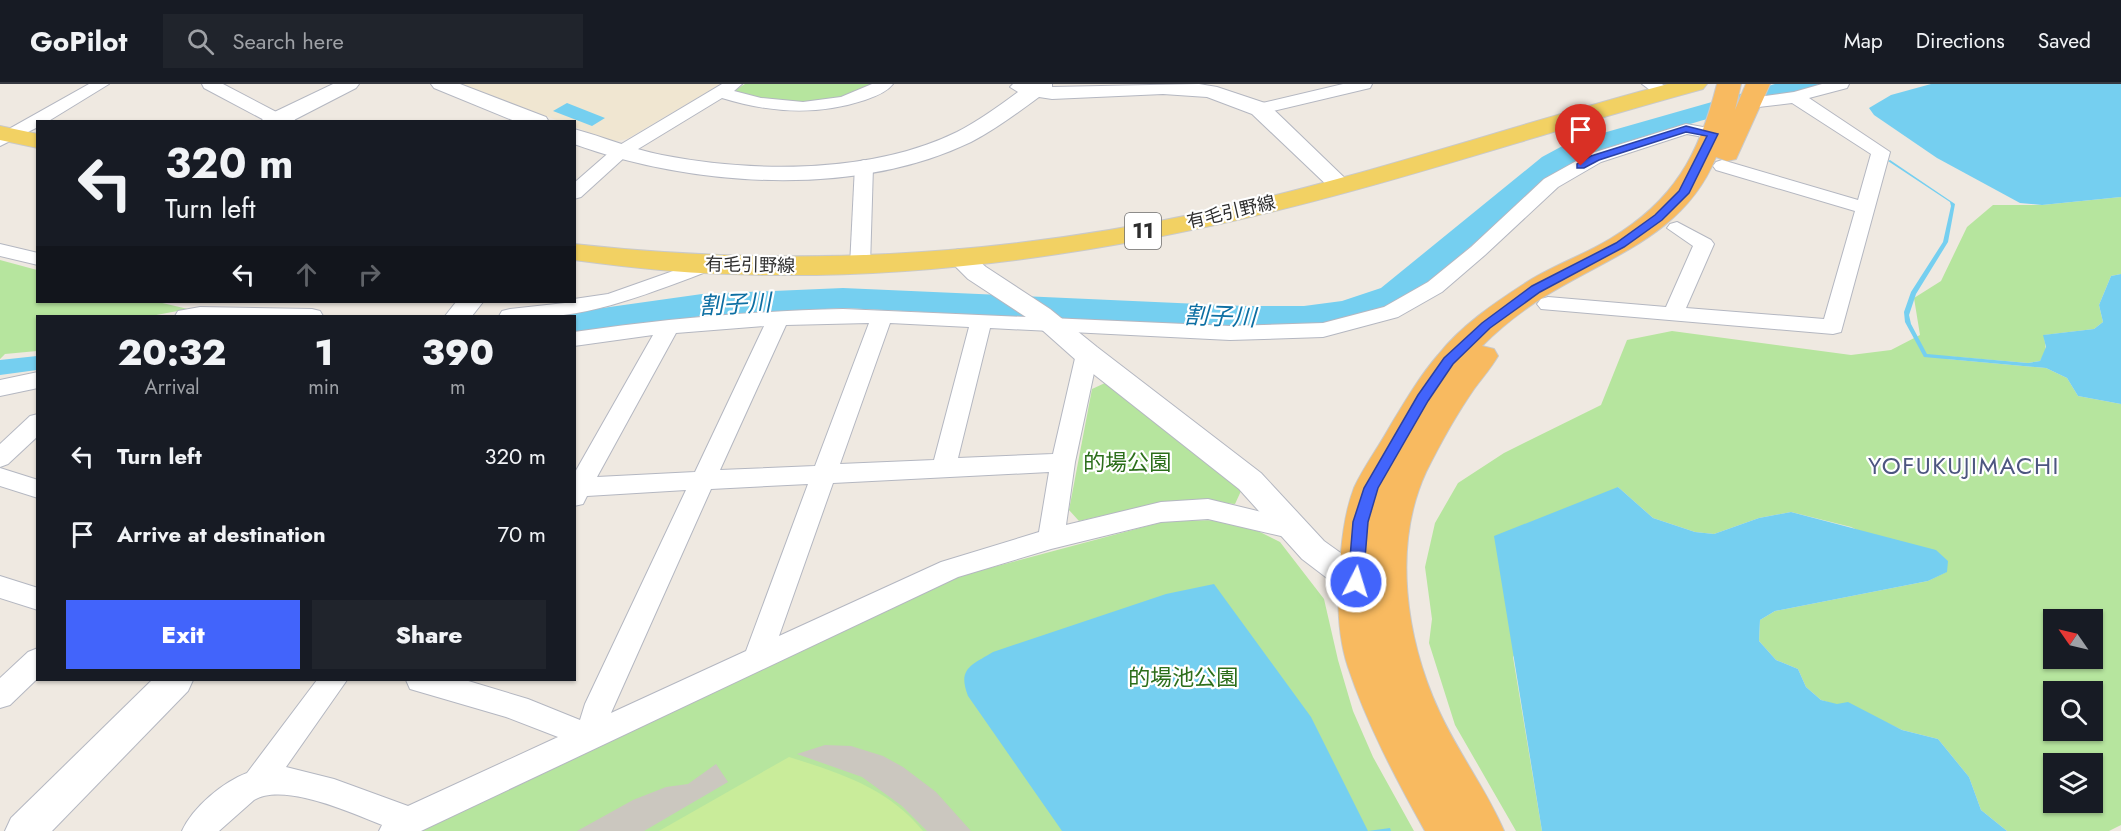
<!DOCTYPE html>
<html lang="en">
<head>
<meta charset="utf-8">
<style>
  :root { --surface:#171b24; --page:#20242c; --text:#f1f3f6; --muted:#9ea1a6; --line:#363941; --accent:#4264fb }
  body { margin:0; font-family:Jost,"Noto Sans JP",sans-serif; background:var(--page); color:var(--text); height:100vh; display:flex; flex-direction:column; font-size:22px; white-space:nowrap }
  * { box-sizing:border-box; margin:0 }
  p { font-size:20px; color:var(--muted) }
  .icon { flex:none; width:33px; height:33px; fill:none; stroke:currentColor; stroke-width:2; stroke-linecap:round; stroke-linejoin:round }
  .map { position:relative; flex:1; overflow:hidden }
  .sheet { position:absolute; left:36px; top:231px; width:540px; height:366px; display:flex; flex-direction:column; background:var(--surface); border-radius:0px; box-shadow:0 2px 4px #0004 }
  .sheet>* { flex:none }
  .guide { position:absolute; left:36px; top:36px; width:540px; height:183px; border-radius:0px; box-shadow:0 2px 4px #0004; background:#171b24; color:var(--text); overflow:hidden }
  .needle { width:39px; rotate:304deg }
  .controls { position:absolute; left:2043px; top:525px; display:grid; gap:12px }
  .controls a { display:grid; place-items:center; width:60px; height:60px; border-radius:0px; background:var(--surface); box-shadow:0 2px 4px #0004; font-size:30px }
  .pin { position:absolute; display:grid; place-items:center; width:51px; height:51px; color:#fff; margin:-62px -26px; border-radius:50% 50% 50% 0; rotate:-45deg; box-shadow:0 0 6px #0007 }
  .pin .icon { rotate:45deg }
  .me { position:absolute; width:66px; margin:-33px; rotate:5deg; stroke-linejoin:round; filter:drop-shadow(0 0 4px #0008) }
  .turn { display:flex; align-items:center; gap:21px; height:126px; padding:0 30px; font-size:27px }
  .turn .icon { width:78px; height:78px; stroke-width:2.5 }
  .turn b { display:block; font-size:42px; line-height:51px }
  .lanes { display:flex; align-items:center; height:57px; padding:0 30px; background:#0003; justify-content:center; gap:30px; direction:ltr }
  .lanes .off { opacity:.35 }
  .eta { display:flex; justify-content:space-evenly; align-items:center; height:102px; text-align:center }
  .eta b { font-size:36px; font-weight:800; line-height:42px }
  .primary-button { display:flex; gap:12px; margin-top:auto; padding:12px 30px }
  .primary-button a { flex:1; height:69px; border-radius:0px; background:var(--accent); color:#fff; font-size:24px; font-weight:800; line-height:69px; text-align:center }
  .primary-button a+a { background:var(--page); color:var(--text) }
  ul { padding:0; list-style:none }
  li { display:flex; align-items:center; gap:18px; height:78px; padding:0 30px }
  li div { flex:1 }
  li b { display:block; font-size:22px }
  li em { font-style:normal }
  header { display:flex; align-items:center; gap:36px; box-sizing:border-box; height:84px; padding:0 30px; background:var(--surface); border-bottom:2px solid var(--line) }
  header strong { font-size:28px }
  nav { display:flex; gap:33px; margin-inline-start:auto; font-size:21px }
  .search { width:420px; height:54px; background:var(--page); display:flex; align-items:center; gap:15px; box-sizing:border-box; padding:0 21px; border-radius:0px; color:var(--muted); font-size:22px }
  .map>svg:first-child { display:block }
  .education { fill:#f0e6d1 }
  .green { fill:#b6e59e; fill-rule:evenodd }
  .pitch { fill:#c9ec9a }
  .water { fill:#75cff0 }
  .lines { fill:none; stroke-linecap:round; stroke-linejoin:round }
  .river { fill:#75cff0; fill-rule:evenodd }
  .building { fill:#cbc7bf }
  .minor-casing { stroke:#b4b7c1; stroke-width:2 }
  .tertiary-casing { stroke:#b4b7c1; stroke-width:2 }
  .primary-casing { stroke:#c9c9c9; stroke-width:2 }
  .trunk-casing { stroke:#c9c9c9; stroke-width:2 }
  .minor { fill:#fff; fill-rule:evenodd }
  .tertiary { fill:#fff; fill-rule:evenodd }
  .primary { fill:#f2d163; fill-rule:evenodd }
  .trunk { fill:#f8ba60; fill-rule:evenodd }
  .route { fill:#4264fb; stroke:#2b41a3; stroke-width:1.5 }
  .labels { text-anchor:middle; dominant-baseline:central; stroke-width:4.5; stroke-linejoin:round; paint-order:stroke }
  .far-street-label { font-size:18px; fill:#2e2e2e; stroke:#fff }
  .shield { fill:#fff; stroke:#6d6d6d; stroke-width:1.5 }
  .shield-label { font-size:21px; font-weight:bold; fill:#2e2e2e }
  .park-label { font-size:22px; fill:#2c6e1b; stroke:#fff }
  .water-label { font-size:24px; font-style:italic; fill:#0d6fa3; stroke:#fff }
  .neighbourhood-label { font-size:24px; letter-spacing:1.5px; fill:#4d5680; stroke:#fff }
</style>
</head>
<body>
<header>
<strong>GoPilot</strong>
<div class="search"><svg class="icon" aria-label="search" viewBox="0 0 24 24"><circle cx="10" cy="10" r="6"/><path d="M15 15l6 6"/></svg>Search here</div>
<nav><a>Map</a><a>Directions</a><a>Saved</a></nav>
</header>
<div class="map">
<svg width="2121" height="747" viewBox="0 0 2121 747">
  <rect width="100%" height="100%" fill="#efe9e1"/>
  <path class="education" d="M461 0H721L627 55 612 58 575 43 574 38 559 37Z"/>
  <g class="green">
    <path d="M745 0H875C828 23 786 23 736 9L735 6Z"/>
    <path d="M2121 113V190L2111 192 2099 221 2103 238 2094 245 2044 251 2046 267 2040 277 2028 279 1946 272 1947 275 2046 284 2067 294 2078 312 2121 320V741L2109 747H2007L1981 726 1969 693 1938 655 1902 646 1875 633 1821 616 1806 603 1798 585 1776 576 1759 557 1760 536 1775 527 1928 497 1946 488 1851 443 1791 428 1759 434 1714 450 1695 448 1653 434 1618 403 1513 573 1542 747H1516L1455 641 1429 559 1432 535 1425 483 1435 439 1458 399 1504 369 1601 321 1627 256 1672 247 1851 271 1891 266 1920 251 1914 214 1941 197 1967 143 1993 121H2042ZM2054 536H2092V574H2054ZM2054 608H2092V646H2054ZM2054 680H2092V718H2054Z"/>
    <path d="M0 176 37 186 38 218H158L188 225 151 232H38L37 267 5 270 0 275Z"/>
    <path d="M1105 299 1241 407 1235 420 1193 416 1132 425 1079 437 1069 426 1092 305Z"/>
    <path d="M1220 436 1250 443 1280 458 1324 515 1338 576 1353 627 1373 673 1414 747H409L948 495 1166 437Z"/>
  </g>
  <path class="pitch" d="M789 673C840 689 888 704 923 747H659Z"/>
  <g class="water">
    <path d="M1931 0H2121V113L2042 121 2020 119 1937 74 1874 31 1869 24 1891 11Z"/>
    <path d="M567 19 605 34 592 42 553 27Z"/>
    <path d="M1890 76 1955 120 1948 158 1916 210 1909 231 1911 240 1927 270 2028 279 2040 277 2046 263 2043 251 2094 245 2103 238 2099 221 2111 192 2121 190V320L2078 312 2067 294 2046 284 1924 273 1905 238 1904 228 1911 208 1943 158 1951 122 1950 118 1888 77Z"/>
    <path d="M37 272V286L0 291V276Z"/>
    <path d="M1618 403 1653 434 1695 448 1714 450 1759 434 1791 428 1936 466 1948 477 1947 488 1928 497 1775 527 1760 536 1759 557 1776 576 1798 585 1806 603 1821 616 1837 620 1848 618 1902 646 1938 655 1969 693 1981 726 2007 747H1542L1494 452Z"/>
    <path d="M1214 500 1311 633 1368 747 1390 744 1391 747H1062L968 612C957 584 972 581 993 568L1166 510Z"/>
  </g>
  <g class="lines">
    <path class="river" d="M1775 0H1818L1814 6 1700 37 1588 71 1562 85 1405 218 1346 238 1304 244H1244L843 224 702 232 574 250V232H561L574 228 702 210 843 204 1244 222H1304L1342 217 1381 204 1542 73 1568 59Z"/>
  </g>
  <g class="building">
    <path d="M825 661 851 662 883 672 903 683 936 708 971 747H927L902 722 862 693 797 670Z"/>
    <path d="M716 680 728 698 644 747H577L633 716 666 703 688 700Z"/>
  </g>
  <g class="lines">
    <g class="minor-casing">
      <g id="minor">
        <path d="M89 0H109L47 38H38V43L0 62V50Z"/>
        <path d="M202 0H223L282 31 294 34 296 38H268L204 4Z"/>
        <path d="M722 0H742L734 7 761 14 803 18 841 13 872 0H893C887 8 874 13 865 16 817 32 770 29 722 14L625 73 581 113 574 115V99L613 65Z"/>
        <path d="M1343 0H1372L1370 4 1260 30 1254 29 1251 25 1254 21Z"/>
        <path d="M1642 0H1662L1672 8 1670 12H1658Z"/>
        <path d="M1822 0H1849L1847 4 1809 14 1890 68 1841 248 1833 250 1541 225 1537 220 1541 215 1548 213 1666 223 1693 162 1667 144 1670 140 1677 138 1711 156 1714 160 1686 224 1824 235 1855 127 1716 86 1713 82 1716 78 1722 76 1858 116 1871 70 1792 19 1750 24 1744 23 1741 19 1744 15 1750 14 1794 8Z"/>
        <path d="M1686 40 1720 46 1723 50 1720 54 1714 55 1687 50 1601 78 1558 103 1485 171 1442 208 1398 233 1323 253 1230 256 990 244 958 374 1053 370 1076 270 1079 265 1087 263 1095 265 1098 270 1075 378 1066 441 1161 418 1208 415 1303 438 1307 445 1303 452 1294 455 1208 435 1161 438 1051 465 958 493 421 747H379L382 741C352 729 284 698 254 716L219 747H182C193 723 223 698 247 689L317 596H347L286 683 334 695 408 722 558 653 506 633 410 605 406 596H465L528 615 580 636 585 620 686 406 587 412 583 420 574 422V390L653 251 574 262V248C664 235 753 227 843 225L1230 242 1323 239 1384 223 1428 198 1471 163 1544 95 1589 70ZM869 239 815 382 720 386 786 241ZM890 239 969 243 934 376 840 380ZM764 242 695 388 597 393 676 249ZM1049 388 1039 448 941 478 779 552 833 399ZM808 400 746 567 611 629 711 405Z"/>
        <path d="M864 76 870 78 873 82 870 182 867 186 860 188 853 186 850 182 855 82 858 78Z"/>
        <path d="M0 160 38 169V181L0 172Z"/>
        <path d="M707 175 714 177 717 181 714 185C644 211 576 241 499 232L502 227 510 225 574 218V215L608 210Z"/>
        <path d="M200 223 312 225 320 227 323 232H175L178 227Z"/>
        <path d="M38 288V304L0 312V296Z"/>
        <path d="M38 330V352L8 380 0 383V360L30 332Z"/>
        <path d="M0 384 38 396V414L0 402Z"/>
        <path d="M0 492 38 504V526L0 514Z"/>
        <path d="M38 564V594L10 621 0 624V594L28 568Z"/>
      </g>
    </g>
    <g class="tertiary-casing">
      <g id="tertiary">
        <path d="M333 0H359L356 4 290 38H261L264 33Z"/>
        <path d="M431 0H460L546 33 549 38H517L434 4Z"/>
        <path d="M1013 0H1052V3L1199 0 1217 3 1268 20 1352 101 1348 106 1340 108 1332 106 1252 30 1207 13 1163 10 1052 15 1039 13C1017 29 995 46 971 58 855 114 692 103 574 60V45C604 53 631 65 662 71 754 89 871 90 957 48 978 37 998 23 1018 8L1010 3Z"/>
        <path d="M959 165 968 168 986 183 1050 225 1097 263 1261 389 1324 457 1363 485 1388 490 1393 499 1388 508 1376 512 1356 511 1344 507 1302 475 1239 405 1077 277 1032 237 968 195 946 173 950 168Z"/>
        <path d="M456 218H483L472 232H445Z"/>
        <path d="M152 596H193L188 607 52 747H5L11 734Z"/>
      </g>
    </g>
    <g class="primary-casing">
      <g id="primary">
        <path d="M1668 0H1707L1703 5C1536 50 1371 108 1201 144 1047 177 888 196 730 190 678 189 626 183 574 176V160C788 184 993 173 1204 128 1361 94 1513 41 1668 0Z"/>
        <path d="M0 42 38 50V64L0 56Z"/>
      </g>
    </g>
    <g class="trunk-casing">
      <path id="trunk" d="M1717 0H1741L1735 26 1746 0H1770L1736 75 1727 77 1716 73C1685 150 1612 171 1547 211 1524 225 1501 243 1482 262L1494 265 1498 272C1491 284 1482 294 1474 305 1456 331 1440 360 1426 388 1392 462 1406 555 1439 627 1458 669 1486 705 1504 747H1425C1396 695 1367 640 1348 583 1336 547 1337 505 1341 468 1343 446 1346 425 1354 404 1363 384 1378 364 1389 344 1404 319 1419 293 1438 271 1461 242 1493 220 1524 200 1551 182 1582 172 1610 155 1674 117 1699 71 1717 0Z"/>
    </g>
    <use href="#minor" class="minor"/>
    <use href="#tertiary" class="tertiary"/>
    <use href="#primary" class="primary"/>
    <use href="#trunk" class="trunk"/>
  </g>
  <path class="route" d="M1686 42 1718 50 1689 109 1662 136 1624 163 1540 208 1490 244 1453 280 1428 317 1378 404 1368 438 1363 498 1361 502H1351L1348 498 1353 438 1364 404 1418 311 1444 274 1482 239 1532 202 1616 159 1655 131 1679 107 1707 52 1686 48 1599 76 1584 84H1577V80L1591 72Z"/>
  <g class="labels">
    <g class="far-street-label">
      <text transform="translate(1231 128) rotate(-13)">有毛引野線</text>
      <text transform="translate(750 181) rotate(1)">有毛引野線</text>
    </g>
    <rect class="shield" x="1125" y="129" width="36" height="36" rx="4.5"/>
    <g class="shield-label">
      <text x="1143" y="147">11</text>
    </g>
    <g class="park-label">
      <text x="1127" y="378">的場公園</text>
      <text x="1183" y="593">的場池公園</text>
    </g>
    <g class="water-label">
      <text transform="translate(735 220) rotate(-3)">割子川</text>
      <text transform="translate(1220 232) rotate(2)">割子川</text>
    </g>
    <g class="neighbourhood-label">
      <text x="1964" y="381">YOFUKUJIMACHI</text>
    </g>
  </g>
</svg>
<div class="controls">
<a><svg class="needle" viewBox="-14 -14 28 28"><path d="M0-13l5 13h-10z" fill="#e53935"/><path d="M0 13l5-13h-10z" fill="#9ea1a6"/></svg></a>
<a><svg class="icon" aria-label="search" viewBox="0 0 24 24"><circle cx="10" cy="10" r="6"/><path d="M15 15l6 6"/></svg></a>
<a><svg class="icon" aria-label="layers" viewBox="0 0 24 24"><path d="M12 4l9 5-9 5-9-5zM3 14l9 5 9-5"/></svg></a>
</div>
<div class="pin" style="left:1581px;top:82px;background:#d93025"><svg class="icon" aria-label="arrive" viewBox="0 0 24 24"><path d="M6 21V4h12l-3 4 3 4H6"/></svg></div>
<svg class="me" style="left:1356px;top:498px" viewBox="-20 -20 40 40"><circle r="17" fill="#4264fb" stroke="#fff" stroke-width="3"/><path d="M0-11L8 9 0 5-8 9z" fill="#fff"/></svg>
<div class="guide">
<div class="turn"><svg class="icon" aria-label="left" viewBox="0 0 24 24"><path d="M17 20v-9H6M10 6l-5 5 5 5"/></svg><div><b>320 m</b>Turn left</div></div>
<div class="lanes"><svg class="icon" aria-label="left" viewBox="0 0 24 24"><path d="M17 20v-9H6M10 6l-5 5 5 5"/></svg><svg class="icon off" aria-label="ahead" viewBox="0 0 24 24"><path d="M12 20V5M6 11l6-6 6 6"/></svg><svg class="icon off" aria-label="right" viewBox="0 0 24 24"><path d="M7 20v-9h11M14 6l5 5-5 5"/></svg></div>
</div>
<section class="sheet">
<div class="eta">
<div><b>20:32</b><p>Arrival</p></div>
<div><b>1</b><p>min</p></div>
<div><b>390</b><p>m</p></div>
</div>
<ul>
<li><svg class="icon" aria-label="left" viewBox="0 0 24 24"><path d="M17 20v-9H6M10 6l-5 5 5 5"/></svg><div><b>Turn left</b></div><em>320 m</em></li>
<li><svg class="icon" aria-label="arrive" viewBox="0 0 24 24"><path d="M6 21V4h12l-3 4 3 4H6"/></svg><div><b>Arrive at destination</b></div><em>70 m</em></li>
</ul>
<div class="primary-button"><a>Exit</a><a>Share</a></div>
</section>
</div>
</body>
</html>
